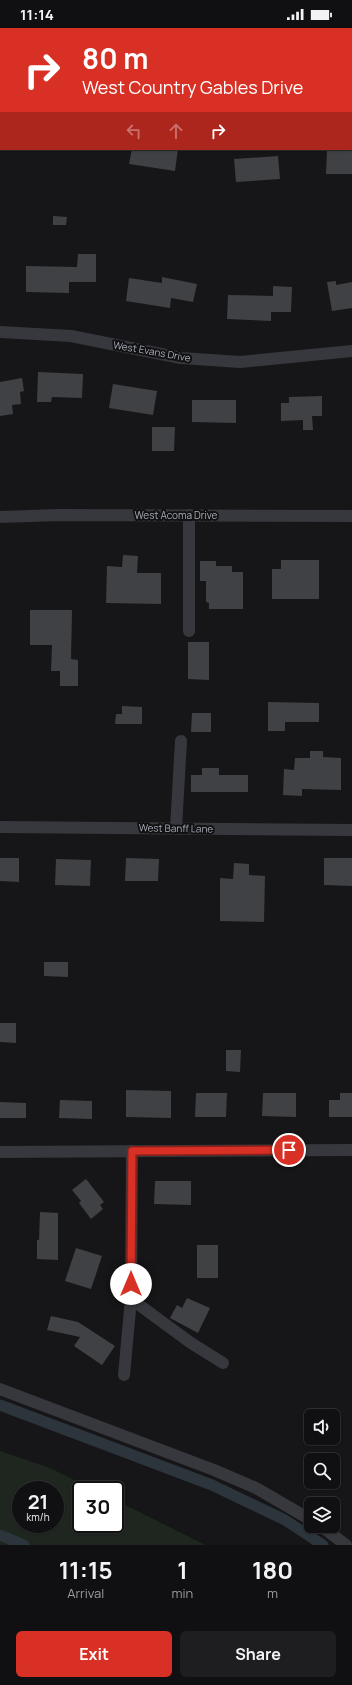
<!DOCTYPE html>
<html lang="en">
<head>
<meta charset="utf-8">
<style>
  :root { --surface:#101012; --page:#1e1e20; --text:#f1f3f6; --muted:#9c9d9f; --line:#303032; --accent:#d93025 }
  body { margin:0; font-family:Manrope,sans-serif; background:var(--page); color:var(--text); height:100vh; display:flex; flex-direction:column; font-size:15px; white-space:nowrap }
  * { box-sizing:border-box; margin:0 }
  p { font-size:13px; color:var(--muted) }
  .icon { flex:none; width:22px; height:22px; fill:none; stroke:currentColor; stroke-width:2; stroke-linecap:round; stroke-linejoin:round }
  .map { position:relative; height:1517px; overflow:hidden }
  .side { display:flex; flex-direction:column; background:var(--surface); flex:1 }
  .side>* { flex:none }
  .top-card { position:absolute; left:0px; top:0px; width:352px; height:122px; box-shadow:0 1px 3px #0004,0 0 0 1px var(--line); background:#d93025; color:#fff; overflow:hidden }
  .fabs { position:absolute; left:304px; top:1381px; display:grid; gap:8px }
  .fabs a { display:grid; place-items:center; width:36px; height:36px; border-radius:6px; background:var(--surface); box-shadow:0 1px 3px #0004,0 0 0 1px var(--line); font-size:20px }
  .speed { position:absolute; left:12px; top:1453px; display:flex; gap:8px; font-size:20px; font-weight:700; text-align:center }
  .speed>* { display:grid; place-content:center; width:52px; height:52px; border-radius:50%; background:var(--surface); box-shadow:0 1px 3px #0004,0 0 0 1px var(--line); line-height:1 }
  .speed small { font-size:10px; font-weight:400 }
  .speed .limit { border:2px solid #111; border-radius:6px; background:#fff; color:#111 }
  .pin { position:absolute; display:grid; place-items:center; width:34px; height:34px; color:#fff; margin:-17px; border:2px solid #fff; border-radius:50%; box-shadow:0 1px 4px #0007 }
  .me { position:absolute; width:44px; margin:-22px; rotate:0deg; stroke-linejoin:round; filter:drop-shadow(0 0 3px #0008) }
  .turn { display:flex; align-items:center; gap:14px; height:84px; padding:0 16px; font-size:18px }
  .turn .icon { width:52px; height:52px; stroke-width:2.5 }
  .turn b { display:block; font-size:28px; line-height:34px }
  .lanes { display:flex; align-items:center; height:38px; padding:0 16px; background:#0003; justify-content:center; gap:20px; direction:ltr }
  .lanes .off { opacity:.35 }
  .eta { display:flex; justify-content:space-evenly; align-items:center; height:68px; text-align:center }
  .eta b { font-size:24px; font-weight:700; line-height:28px }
  .primary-button { display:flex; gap:8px; margin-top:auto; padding:8px 16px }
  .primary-button a { flex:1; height:46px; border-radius:6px; background:var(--accent); color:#fff; font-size:16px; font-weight:700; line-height:46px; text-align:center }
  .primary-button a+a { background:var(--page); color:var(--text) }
  .status { display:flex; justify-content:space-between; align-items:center; height:28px; padding:0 20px; background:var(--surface); direction:ltr }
  .status svg { height:11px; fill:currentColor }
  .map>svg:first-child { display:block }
  .green { fill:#1e261f; fill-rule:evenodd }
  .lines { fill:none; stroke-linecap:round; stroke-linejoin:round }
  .canal { stroke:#2c353c; stroke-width:11 }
  .building { fill:#404145 }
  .minor { stroke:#37383d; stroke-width:12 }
  .route-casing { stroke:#8d1f18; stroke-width:10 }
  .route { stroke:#d93025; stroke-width:7 }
  .labels { text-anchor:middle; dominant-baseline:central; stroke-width:4; stroke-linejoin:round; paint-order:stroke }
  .street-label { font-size:10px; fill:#a8adb8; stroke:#111113 }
</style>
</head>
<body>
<div class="status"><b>11:14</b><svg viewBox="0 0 49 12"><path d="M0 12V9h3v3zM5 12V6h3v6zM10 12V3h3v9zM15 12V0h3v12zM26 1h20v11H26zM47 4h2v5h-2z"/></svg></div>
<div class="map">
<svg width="352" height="1517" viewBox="0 0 352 1517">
  <rect width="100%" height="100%" fill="#161618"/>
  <path class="green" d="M0 1423 50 1440 94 1462H81V1496H115V1472L205 1517H0ZM21 1462H55V1496H21Z"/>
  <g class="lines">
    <g class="canal">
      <path d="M0 1377 212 1457 285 1492 323 1517"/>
      <path d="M0 1507 24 1517"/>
    </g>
  </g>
  <g class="building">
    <path d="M132 121H178L175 143 129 136Z"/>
    <path d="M327 122H352V146H326Z"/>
    <path d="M278 128 280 151 236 154 234 131Z"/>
    <path d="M53 188 67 189 66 197H53Z"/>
    <path d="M78 226H96V254H69V265L26 264V238L77 239Z"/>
    <path d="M162 249 197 256 193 274 171 270 170 280 126 273 129 250 162 255Z"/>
    <path d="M336 253V257L352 254V280L332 283 327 254Z"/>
    <path d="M273 258 292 259 291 284H271V293L227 291 228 267 273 268Z"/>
    <path d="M38 344 83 346 82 370 52 369 51 374H37Z"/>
    <path d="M22 350 24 363 20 364 21 376 12 377 13 386 0 388V354Z"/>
    <path d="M113 356 157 363 153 387 109 380Z"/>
    <path d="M322 368V388H312L313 402H303V392L281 393V375H289V369Z"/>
    <path d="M192 372H236V395L192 394Z"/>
    <path d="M152 399H175L174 423H152Z"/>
    <path d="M123 527 138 528 137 545H161V576L106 575 107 538 122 539Z"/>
    <path d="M281 532H319V571H272V541H281Z"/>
    <path d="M200 533H216V538H232V544H243V581H209V575L206 574V553H200Z"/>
    <path d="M30 582H72L71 631 78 632V658H60V643H51L52 617H30Z"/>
    <path d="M188 614H209V652L188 651Z"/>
    <path d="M268 674 319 675V694H285V703H268Z"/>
    <path d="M122 678 142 679V696H115L116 686H122Z"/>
    <path d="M192 685H211V704H191Z"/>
    <path d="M310 723H323V729L341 730V762L302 761V768L283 767 284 741 294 742 295 730H310Z"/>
    <path d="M202 740H219V747H248V764H191V747H202Z"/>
    <path d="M0 830H19V854L0 853Z"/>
    <path d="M126 830 159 831 158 853H125Z"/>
    <path d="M324 830H352V858L324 857Z"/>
    <path d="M56 831 91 832 90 858 55 857Z"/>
    <path d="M234 835 249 836V847L265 848 264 894 220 893V850L233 851Z"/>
    <path d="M44 934H68V949L44 948Z"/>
    <path d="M0 995H16V1015L0 1014Z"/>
    <path d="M226 1022H241L240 1044 226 1043Z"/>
    <path d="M126 1062 171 1063V1090L126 1089Z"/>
    <path d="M196 1065H227L226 1089H195Z"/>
    <path d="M263 1065H296V1089L262 1088Z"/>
    <path d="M340 1065H352V1089H329V1072H340Z"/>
    <path d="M60 1072 92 1073V1091L59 1090Z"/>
    <path d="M0 1074 26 1075V1090H0Z"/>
    <path d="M86 1151 104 1174 100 1177 103 1181 91 1191 79 1175 81 1173 72 1162Z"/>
    <path d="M155 1153H191V1177L154 1176Z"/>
    <path d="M40 1184 58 1185V1232L37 1231V1212H39Z"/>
    <rect x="197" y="1217" width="21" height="33"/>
    <path d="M76 1220 102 1228 91 1261 65 1253Z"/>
    <path d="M187 1270 210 1280 198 1305 170 1290 177 1277 182 1280Z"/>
    <path d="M51 1288 78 1294 115 1318 102 1337 74 1318 80 1309 47 1302Z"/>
  </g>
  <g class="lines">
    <g class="minor">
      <path d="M0 58H1"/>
      <path d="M351 81H352"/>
      <path d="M0 304 71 308 181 330 240 334 352 323"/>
      <path d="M0 489 59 487 352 488"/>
      <path d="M189 603V487"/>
      <path d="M0 799 352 802"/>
      <path d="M176 800 181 713"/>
      <path d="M0 1124 352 1122"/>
      <path d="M131 1271 191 1315 223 1335"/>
      <path d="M124 1347 131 1271 132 1123"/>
      <path d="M0 1361 214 1442 256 1460 311 1492"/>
      <path d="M321 1498 346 1517"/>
    </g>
  </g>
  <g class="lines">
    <g class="route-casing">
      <path id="route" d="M131 1256 132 1123 289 1122"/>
    </g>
    <use href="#route" class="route"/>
  </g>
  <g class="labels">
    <g class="street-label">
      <text transform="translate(152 323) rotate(10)">West Evans Drive</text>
      <text x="176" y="487">West Acoma Drive</text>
      <text transform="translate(176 800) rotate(1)">West Banff Lane</text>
    </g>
  </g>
</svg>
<div class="fabs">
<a><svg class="icon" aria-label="sound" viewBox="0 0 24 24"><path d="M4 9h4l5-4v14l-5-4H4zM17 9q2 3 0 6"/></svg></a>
<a><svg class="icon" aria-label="search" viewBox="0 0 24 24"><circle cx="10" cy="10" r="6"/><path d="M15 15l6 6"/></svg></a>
<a><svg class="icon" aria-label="layers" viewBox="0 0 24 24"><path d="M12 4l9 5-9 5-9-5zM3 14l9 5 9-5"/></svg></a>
</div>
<div class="speed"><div>21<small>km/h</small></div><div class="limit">30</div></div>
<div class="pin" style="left:289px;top:1122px;background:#d93025"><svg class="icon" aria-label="arrive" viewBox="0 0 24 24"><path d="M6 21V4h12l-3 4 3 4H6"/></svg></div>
<svg class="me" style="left:131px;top:1256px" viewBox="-20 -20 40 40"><circle r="19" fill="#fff"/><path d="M0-13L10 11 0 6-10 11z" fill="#d93025"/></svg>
<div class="top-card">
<div class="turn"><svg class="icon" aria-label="right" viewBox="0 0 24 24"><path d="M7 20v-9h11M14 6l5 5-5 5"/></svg><div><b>80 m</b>West Country Gables Drive</div></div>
<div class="lanes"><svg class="icon off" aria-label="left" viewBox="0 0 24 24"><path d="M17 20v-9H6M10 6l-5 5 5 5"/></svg><svg class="icon off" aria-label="ahead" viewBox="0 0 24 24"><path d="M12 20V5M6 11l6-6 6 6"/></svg><svg class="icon" aria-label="right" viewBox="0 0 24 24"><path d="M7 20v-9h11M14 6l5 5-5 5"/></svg></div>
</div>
</div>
<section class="side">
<div class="eta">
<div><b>11:15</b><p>Arrival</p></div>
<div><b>1</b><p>min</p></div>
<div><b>180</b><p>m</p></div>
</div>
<div class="primary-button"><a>Exit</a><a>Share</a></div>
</section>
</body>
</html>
